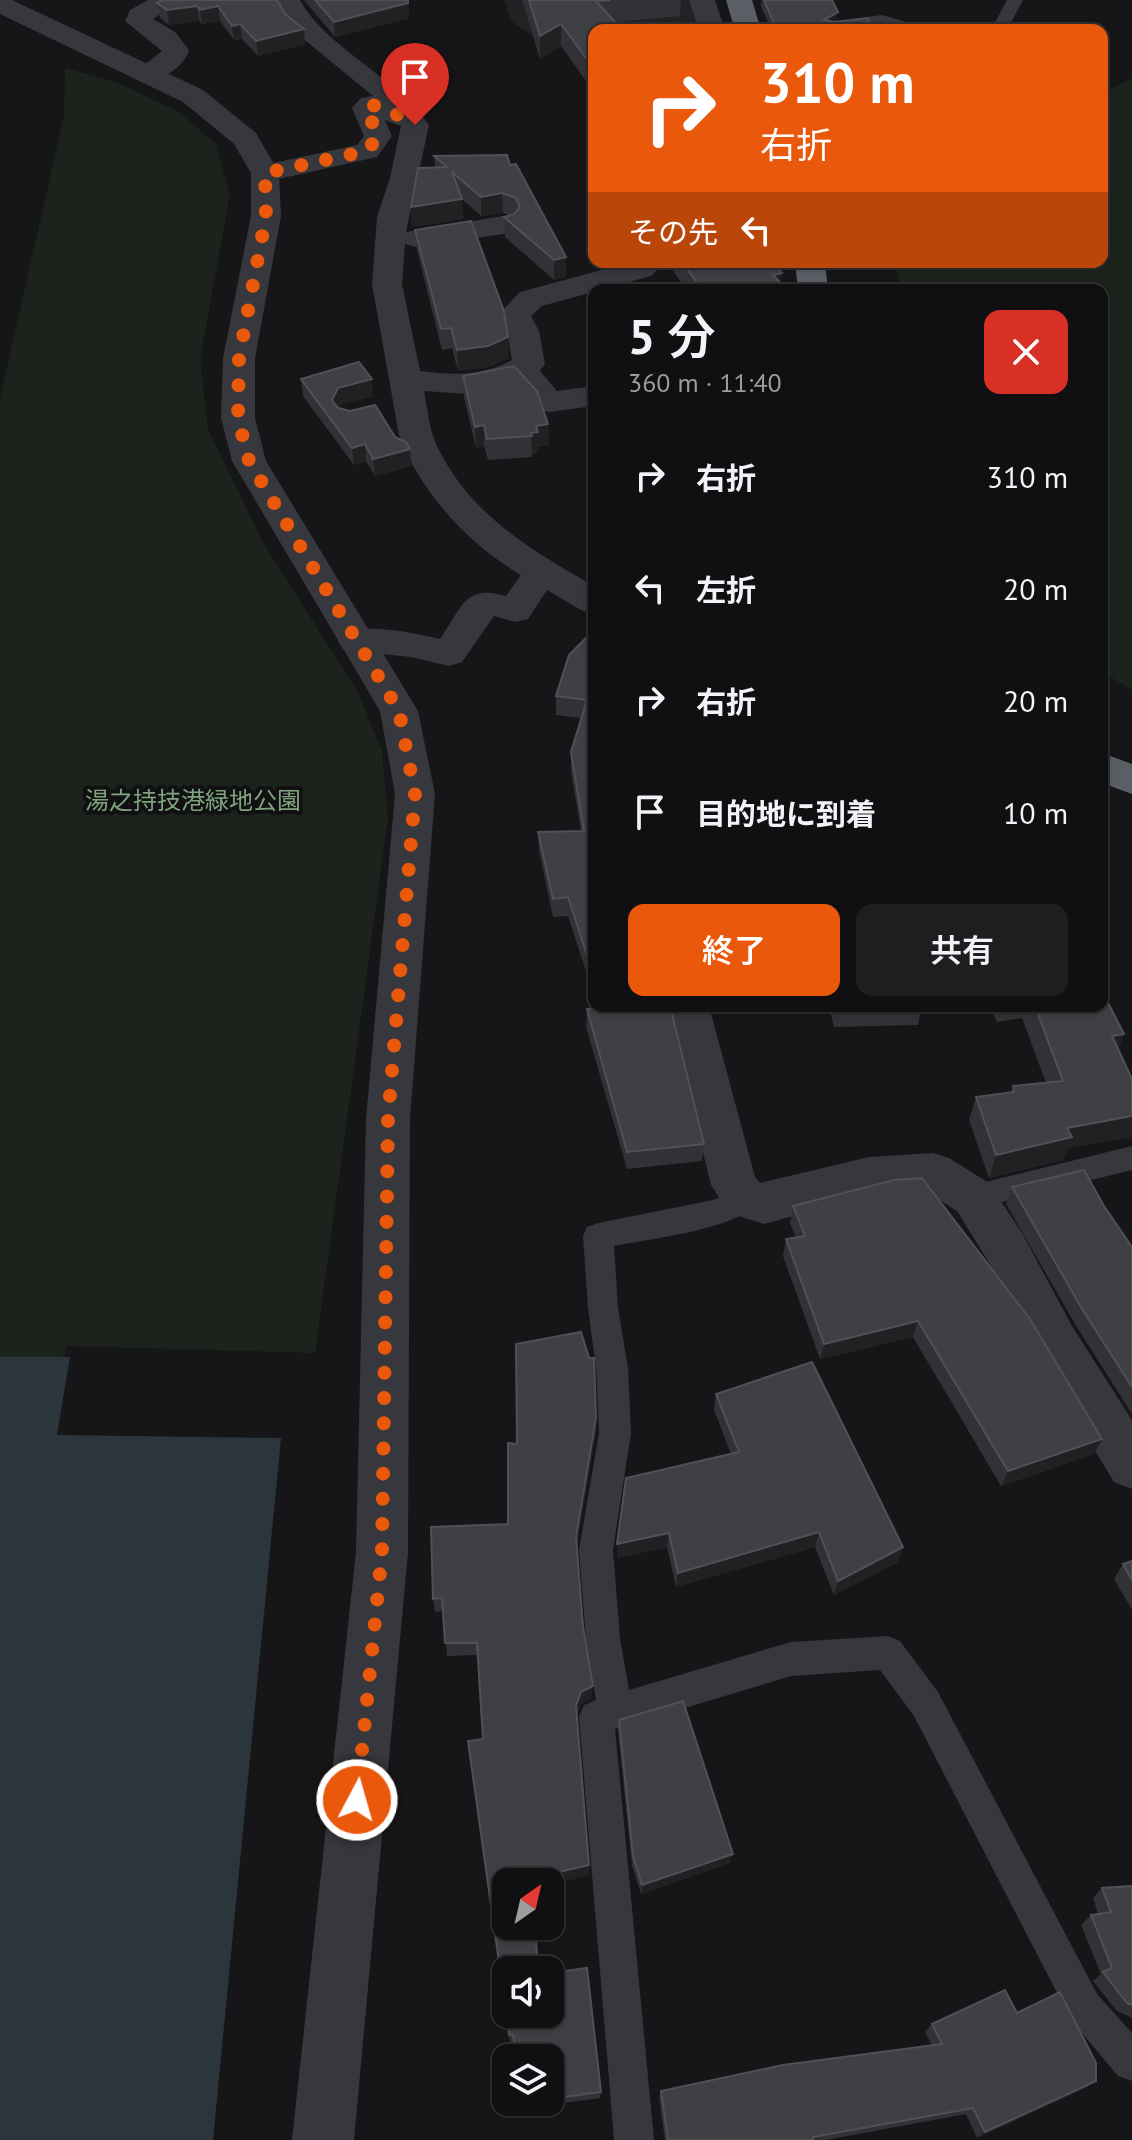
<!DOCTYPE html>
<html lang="ja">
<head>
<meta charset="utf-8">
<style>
  :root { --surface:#101012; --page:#1e1e20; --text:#f1f3f6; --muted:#9c9d9f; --line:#303032; --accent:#ea580c }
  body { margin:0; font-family:"PT Sans","Noto Sans JP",sans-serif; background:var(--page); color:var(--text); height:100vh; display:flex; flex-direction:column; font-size:30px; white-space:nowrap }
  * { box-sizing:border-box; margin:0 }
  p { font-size:26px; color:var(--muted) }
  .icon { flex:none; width:44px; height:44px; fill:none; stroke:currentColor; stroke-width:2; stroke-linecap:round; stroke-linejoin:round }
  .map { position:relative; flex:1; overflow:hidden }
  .sheet { position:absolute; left:588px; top:284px; width:520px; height:728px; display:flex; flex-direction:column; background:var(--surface); border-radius:16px; box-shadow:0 2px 6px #0004,0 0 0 2px var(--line) }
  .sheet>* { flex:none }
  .top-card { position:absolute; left:588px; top:24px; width:520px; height:244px; border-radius:16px; box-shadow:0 2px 6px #0004,0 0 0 2px var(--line); background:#ea580c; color:#fff; overflow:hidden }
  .needle { width:52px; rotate:34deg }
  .tools { position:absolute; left:492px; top:1868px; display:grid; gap:16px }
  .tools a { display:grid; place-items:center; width:72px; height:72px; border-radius:16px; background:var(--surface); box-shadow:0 2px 6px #0004,0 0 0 2px var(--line); font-size:40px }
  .pin { position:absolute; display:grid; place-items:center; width:68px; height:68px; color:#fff; margin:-82px -34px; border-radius:50% 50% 50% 0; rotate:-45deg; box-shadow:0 0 8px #0007 }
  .pin .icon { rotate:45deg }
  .me { position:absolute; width:88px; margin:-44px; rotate:6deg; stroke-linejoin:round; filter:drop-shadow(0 0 6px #0008) }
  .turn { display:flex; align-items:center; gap:28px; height:168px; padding:0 40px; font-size:36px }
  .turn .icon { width:104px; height:104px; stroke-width:2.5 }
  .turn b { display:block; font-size:56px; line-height:68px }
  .then { display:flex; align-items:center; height:76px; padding:0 40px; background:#0003; gap:16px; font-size:30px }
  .round { display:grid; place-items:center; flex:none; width:84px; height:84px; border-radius:16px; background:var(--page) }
  .summary { display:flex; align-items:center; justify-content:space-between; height:136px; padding:0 40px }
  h1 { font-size:48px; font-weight:600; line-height:60px }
  .action { display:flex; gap:16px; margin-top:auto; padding:16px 40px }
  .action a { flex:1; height:92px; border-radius:16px; background:var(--accent); color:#fff; font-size:32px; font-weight:600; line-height:92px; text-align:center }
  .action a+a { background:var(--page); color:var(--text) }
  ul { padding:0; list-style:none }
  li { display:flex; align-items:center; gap:24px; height:112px; padding:0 40px }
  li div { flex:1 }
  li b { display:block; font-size:30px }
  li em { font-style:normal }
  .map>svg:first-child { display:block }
  .built { fill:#222225 }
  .green { fill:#1c231c }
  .water { fill:#2b363c }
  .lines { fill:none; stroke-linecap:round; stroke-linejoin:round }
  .service { fill:#37383d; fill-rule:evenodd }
  .minor { fill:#37383d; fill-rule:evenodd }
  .tertiary { fill:#37383d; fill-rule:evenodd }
  .trunk { fill:#5a5e65; fill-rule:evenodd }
  .wall { fill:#323236 }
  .shaded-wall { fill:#212124 }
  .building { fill:#3e4044; stroke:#4f5156; stroke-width:2 }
  .route { stroke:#ea580c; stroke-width:14; stroke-dasharray:0 25.2 }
  .labels { text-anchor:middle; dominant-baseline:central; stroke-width:8; stroke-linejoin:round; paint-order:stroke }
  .park-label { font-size:24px; fill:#7ea47e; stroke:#111113 }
</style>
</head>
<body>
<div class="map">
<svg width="1132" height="2140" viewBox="0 0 1132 2140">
  <rect width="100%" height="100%" fill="#161618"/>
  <path class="built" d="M504 0H690L701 28 594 30 541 42 511 21Z"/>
  <g class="green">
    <path d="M65 68 116 82 177 111 215 143 230 194 200 359 208 429 264 544 359 694 382 751 388 818 315 1353 67 1346 0 1585V398L64 116Z"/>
    <path d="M1132 78V690L1112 678 1102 668V290H901L896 262H1102V94Z"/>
  </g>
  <path class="water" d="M0 1357H70L57 1435 281 1438 213 2140H0Z"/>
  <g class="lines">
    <g class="service">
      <path d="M1007 0H1023L1007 30H991Z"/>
      <path d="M882 15 920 26 922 30C907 30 893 26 877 25 861 24 843 30 826 30L852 19Z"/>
      <path d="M1132 1146V1170L973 1209 963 1206 958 1197 963 1188 973 1185Z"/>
      <path d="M745 1187 755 1190 760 1199C745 1229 647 1239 614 1246L618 1308 628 1368 631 1433 613 1550 620 1638 629 1690 791 1642 888 1636 900 1641 938 1692 1097 1994 1132 2033V2081L1118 2076 1071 2020 914 1716 880 1670 791 1676 615 1729 654 2140H614L579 1717 584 1705 596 1700 586 1638 579 1550 599 1433 596 1368 588 1308 583 1236 587 1227 598 1223 713 1200Z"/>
    </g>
    <g class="minor">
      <path d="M148 0H180L153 19 175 32 189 50C184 69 156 84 137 80L133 74 162 51 125 21 130 10Z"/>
      <path d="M274 0H300C324 46 396 77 429 125L406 232 503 216 514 219 518 225 514 231 503 234 416 247 405 244 402 284 420 371C453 375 482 377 512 360L507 331 499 314 520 292 631 262H665L651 276 542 306 531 316 539 331 545 364 540 371 557 391 594 386V406L549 412 537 409 516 383 468 394 424 391C428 410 429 432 439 450 472 516 533 551 594 586V614L581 610 547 590 528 619 515 622 494 616 462 662 449 666 411 657 343 650 338 641 343 632C373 624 410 632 440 639 462 608 464 584 506 596L521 575C469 545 420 492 399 435L372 284 377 217 390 178 401 126 385 120 392 136 377 157 265 182 255 179 251 173 255 167 357 145 364 136 352 108 361 98 373 96 289 27Z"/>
      <path d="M689 0H715L725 30H699Z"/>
      <path d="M667 1006H709L755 1177 760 1183 869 1157 933 1153 949 1158 989 1183 1022 1233 1072 1326 1132 1420V1489L1114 1482 1038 1356 988 1261 957 1211 926 1192 869 1195 764 1224 729 1213 711 1185Z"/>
    </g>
    <path class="tertiary" d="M0 0H12L203 90 256 133 279 173 281 216 255 358V418L266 461 418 711 435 794 410 1119 408 1552 354 2140H292L356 1552 366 1119 395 794 380 711 232 461 221 418 223 358 251 216V173L234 144 183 102 0 14Z"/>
    <g class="trunk">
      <path d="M726 0H752L761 30H735Z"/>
      <path d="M795 262H825L828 290H798Z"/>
      <path d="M1102 753 1132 764V794L1102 783Z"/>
    </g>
  </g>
  <g class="wall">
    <path d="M162 0 285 14 304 29 305 44 258 56 242 39 234 40 220 21 202 24 199 21 169 25 160 18 157 3Z"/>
    <path d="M304 0H408L409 18 335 37Z"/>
    <path d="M522 0H681L680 16 615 22 594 30V92L561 46 540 59Z"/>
    <path d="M762 0H832L837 22 872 30H771L761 6Z"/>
    <path d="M434 156 510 165 566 277 554 280 505 237 504 217 510 215 503 213 481 216 462 199 463 219 412 227 411 207 435 168Z"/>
    <path d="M415 230 509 358 489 367 458 371 452 348 442 350 417 250Z"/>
    <path d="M674 262H780L779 270 781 283 784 290H687L673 271Z"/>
    <path d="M463 376 548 424 549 445 538 446V453L532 454V457L488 460 484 446 476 448 464 397Z"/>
    <path d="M301 379 373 396 340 405 339 408 411 466 375 476 366 461 354 465 303 396Z"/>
    <path d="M594 630V996L568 916 553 917 539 851 538 832H581L571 771V752L581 718 556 715V696Z"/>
    <path d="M597 1006H670L704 1144 702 1161 627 1169 586 1027 587 1009 598 1007Z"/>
    <path d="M829 1006H922L918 1025 834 1027Z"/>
    <path d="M990 1006H1102L1124 1034 1118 1049 1067 1149 1063 1160 989 1178 969 1120 976 1097 1011 1092 1013 1086 1046 1083 1022 1018 997 1022Z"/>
    <path d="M1012 1187 1104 1206 1132 1247V1414L1075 1324 1006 1204Z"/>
    <path d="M793 1206 1102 1439 1094 1454 1001 1486 913 1337 820 1359 783 1256 786 1239 796 1238 790 1223Z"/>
    <path d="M716 1394 903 1547 898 1562 834 1595 815 1547 676 1587 667 1547 617 1558 731 1454 714 1410Z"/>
    <path d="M596 1418V1433L577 1545 583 1626 592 1698 581 1704 577 1715 589 1875 560 1882V1895L550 1897V1882L483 1739 478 1655 447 1656 443 1611 435 1612 433 1599 508 1524 517 1444Z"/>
    <path d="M1132 1559V1610L1114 1579 1123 1564 1130 1561Z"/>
    <path d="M619 1720 730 1863 641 1894 632 1865 618 1731Z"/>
    <path d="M1132 1886V2018L1117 2011 1093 1981 1101 1974 1081 1925 1091 1915 1098 1914 1093 1898 1102 1888Z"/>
    <path d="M1017 2013 1086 2088 977 2138 966 2114 826 2140H665L659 2098 661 2091 932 2046 925 2032 932 2024Z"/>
    <path d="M506 2014 601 2092 600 2098 521 2109 520 2102H550V2058L514 2042H510Z"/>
  </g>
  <g class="shaded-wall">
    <path d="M408 3 409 18 335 37 334 22Z"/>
    <path d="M197 6 199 21 169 25 167 10Z"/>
    <path d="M218 6 220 21 202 24 200 10Z"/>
    <path d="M838 12 836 22 824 20Z"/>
    <path d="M240 24 242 39 234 40 232 26Z"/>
    <path d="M561 24V46L540 59V36Z"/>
    <path d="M304 29 305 44 258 56 256 41Z"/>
    <path d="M502 193 503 213 481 216V197Z"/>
    <path d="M462 199 463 219 412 227 411 207Z"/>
    <path d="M566 257V277L554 280V260Z"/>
    <path d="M770 262H780L779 274 782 273 780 289 784 287V290H771Z"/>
    <path d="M711 285V290H701V288Z"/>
    <path d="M508 337 509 358 489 367 458 371 457 350Z"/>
    <path d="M372 379 373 396 340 405 334 417 332 400 338 388Z"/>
    <path d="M548 424 549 445 538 446V453L532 454 531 433 536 426Z"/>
    <path d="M484 425V446L476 448 475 427Z"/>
    <path d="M365 444 366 461 354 465 352 448Z"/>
    <path d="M410 449 411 466 375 476 373 459Z"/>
    <path d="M1124 1034 1115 1058 1112 1036Z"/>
    <path d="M1132 1116V1137L1067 1149 1063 1160 989 1178 996 1155 1067 1128Z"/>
    <path d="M918 1321 913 1337 820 1359 824 1344Z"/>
    <path d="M596 1418V1433L576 1550V1537Z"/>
    <path d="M1102 1439 1094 1454 1001 1486 1008 1471Z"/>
    <path d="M819 1532 815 1547 676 1587 678 1573Z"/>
    <path d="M669 1533 667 1547 617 1558V1544Z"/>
    <path d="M903 1547 898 1562 834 1595 838 1581Z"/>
    <path d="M593 1686 592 1698 581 1704 576 1717V1706L581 1692Z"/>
    <path d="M733 1854 730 1863 641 1894 642 1885Z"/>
    <path d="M589 1865V1875L559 1882V1872Z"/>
    <path d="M1096 2081 1086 2088 977 2138 985 2132Z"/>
  </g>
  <g class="building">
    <path d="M162 0H277L285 14 304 29 256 41 240 24 232 26 218 6 200 10 197 6 167 10 157 3Z"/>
    <path d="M315 0H408V3L334 22Z"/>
    <path d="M529 0H610L596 1 622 30H594V69L561 24 540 36Z"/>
    <path d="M764 0H832L838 12 824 20 834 22 868 18 872 30H777Z"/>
    <path d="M507 155 510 165 516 164 566 257 554 260 504 217 514 214 520 207 516 198 502 193 481 197 452 172 462 199 411 207 418 168 447 167 434 156Z"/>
    <path d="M471 221 504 311 508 337 488 346 457 350 451 328 441 329 415 230Z"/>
    <path d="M682 262H772L782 273 773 275 784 287 778 290H713L711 285 701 288Z"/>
    <path d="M359 362 372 379 338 388 332 400 338 408 350 411 375 405 395 437 406 442 410 449 373 459 365 444 352 448 301 379Z"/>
    <path d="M514 366 537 391 548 424 536 426 538 432 531 433 532 436 487 439 484 425 475 427 463 376Z"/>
    <path d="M594 630V977L568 897 553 899 538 832 584 831 571 752 587 700 556 696 569 655Z"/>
    <path d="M1102 991 1124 1034 1112 1036 1132 1079V1116L1067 1128 1072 1137 996 1155 976 1097 1014 1092 1013 1086 1063 1081 1035 1006H1102Z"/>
    <path d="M603 1006H670L704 1144 627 1152 587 1009Z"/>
    <path d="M837 1006H912L837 1008Z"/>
    <path d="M1084 1170 1104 1206 1132 1247V1387L1082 1309 1012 1187Z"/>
    <path d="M922 1178 1030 1319 1102 1439 1008 1471 918 1321 824 1344 786 1239 805 1236 793 1206 894 1180Z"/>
    <path d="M581 1332 589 1358H594L596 1418 576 1537 583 1626 593 1686 581 1692 576 1706 589 1865 559 1872 560 1885 550 1888V1882H506V1926H535L538 1970H506V2012L468 1741 483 1739 477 1643H445L442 1598 433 1599 431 1527 508 1524V1443L517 1444 516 1344Z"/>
    <path d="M812 1362 903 1547 838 1581 819 1532 678 1573 669 1533 617 1544 626 1478 739 1452 716 1394Z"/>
    <path d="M1132 1561V1580L1123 1564Z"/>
    <path d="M683 1701 733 1854 642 1885 633 1856 619 1720Z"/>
    <path d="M1132 1886V2005L1127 2003 1103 1972 1112 1968 1091 1915 1111 1912 1102 1888Z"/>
    <path d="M587 1968 601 2092 550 2099V2058H516L513 2034 509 2035 506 2014H550V1973Z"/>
    <path d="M1005 1990 1017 2013 1060 1992 1096 2063V2081L985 2132 973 2108 813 2137V2140H668L661 2091 783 2065 942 2044 932 2024Z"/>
  </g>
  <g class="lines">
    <path class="route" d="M357 1800 382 1552 388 1119 415 794 399 711 249 461 238 418 239 358 266 216 265 173 367 151 378 136 366 108 371 104 393 115 405 114 415 125"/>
  </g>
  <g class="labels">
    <g class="park-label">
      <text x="193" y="800">湯之持技港緑地公園</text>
    </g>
  </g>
</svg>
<div class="tools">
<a><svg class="needle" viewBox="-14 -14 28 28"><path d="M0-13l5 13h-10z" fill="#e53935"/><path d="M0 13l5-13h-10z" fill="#9c9d9f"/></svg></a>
<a><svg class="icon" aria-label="sound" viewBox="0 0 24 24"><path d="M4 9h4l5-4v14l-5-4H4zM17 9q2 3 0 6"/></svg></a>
<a><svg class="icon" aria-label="layers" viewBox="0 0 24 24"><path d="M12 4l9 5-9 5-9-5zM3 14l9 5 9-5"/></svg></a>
</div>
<div class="pin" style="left:415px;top:125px;background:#d93025"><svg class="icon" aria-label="arrive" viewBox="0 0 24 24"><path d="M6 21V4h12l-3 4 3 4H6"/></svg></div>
<svg class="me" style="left:357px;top:1800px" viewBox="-20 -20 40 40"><circle r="17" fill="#ea580c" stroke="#fff" stroke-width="3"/><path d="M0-11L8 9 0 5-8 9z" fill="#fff"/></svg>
<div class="top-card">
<div class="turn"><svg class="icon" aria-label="right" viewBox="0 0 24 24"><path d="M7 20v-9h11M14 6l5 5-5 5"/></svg><div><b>310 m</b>右折</div></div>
<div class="then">その先<svg class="icon" aria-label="left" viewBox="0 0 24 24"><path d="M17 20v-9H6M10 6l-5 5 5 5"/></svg></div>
</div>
<section class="sheet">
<div class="summary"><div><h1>5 分</h1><p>360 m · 11:40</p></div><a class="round" style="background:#d93025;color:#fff"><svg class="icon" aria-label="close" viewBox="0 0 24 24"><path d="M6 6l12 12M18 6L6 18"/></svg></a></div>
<ul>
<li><svg class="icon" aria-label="right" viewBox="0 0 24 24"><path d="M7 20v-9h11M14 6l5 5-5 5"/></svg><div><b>右折</b></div><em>310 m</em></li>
<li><svg class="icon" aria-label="left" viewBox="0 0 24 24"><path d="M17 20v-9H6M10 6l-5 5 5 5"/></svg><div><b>左折</b></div><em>20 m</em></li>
<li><svg class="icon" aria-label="right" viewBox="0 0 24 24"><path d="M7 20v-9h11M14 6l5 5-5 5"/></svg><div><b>右折</b></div><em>20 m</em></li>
<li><svg class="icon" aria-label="arrive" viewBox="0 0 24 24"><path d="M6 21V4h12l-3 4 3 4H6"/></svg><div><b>目的地に到着</b></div><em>10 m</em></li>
</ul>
<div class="action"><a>終了</a><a>共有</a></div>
</section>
</div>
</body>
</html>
